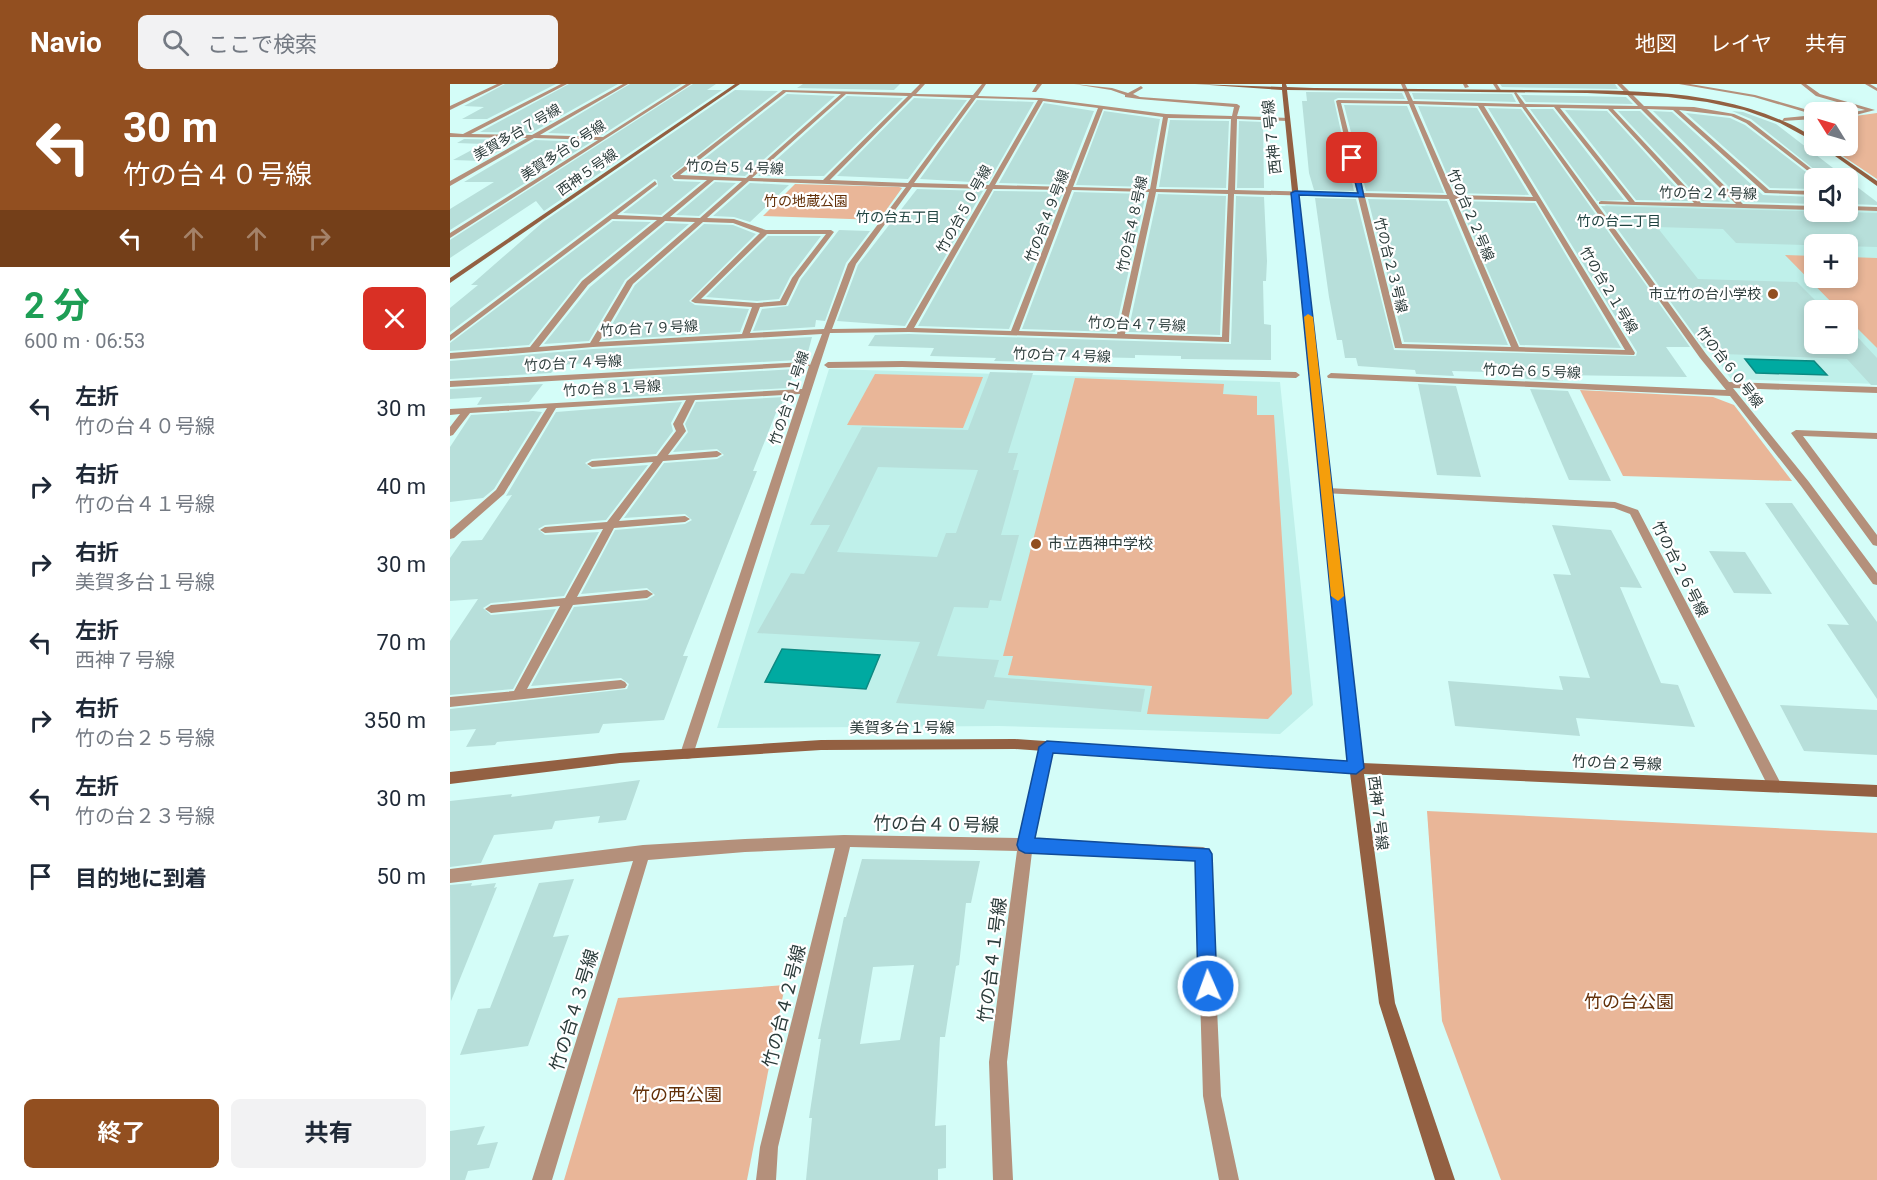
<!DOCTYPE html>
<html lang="ja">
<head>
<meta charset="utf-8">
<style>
  :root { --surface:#fff; --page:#f2f2f3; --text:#1f2937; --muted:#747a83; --accent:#924f20 }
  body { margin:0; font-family:Roboto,"Noto Sans JP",sans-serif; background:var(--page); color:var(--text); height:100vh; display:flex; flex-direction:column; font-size:22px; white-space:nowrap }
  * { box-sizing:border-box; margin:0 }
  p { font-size:20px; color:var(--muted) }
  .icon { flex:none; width:33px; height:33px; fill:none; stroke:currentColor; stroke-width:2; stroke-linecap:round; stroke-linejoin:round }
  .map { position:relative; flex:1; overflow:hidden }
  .drawer { display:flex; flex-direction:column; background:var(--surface); width:450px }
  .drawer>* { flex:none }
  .hud { background:#924f20; color:#fff; overflow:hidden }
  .needle { width:39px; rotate:307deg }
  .controls { position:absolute; left:1354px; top:18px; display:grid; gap:12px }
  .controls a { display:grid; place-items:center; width:54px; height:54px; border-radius:9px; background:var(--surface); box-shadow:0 3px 9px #0003; font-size:30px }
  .pin { position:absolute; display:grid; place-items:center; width:51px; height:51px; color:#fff; margin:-26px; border-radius:12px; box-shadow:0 3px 9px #0006 }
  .me { position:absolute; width:66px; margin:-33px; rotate:358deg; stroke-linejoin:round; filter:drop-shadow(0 0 4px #0008) }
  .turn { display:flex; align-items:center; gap:21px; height:126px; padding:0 24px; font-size:27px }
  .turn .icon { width:78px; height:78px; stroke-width:2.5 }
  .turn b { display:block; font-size:42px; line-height:51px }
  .lanes { display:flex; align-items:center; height:57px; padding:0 24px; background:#0003; justify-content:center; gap:30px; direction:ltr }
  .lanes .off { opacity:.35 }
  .round { display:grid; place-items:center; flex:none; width:63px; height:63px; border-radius:9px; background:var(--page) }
  .headline { display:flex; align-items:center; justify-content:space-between; height:102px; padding:0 24px }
  h1 { font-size:36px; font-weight:700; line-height:45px; color:#1e9e55 }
  .cta { display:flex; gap:12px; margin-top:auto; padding:12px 24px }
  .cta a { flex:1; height:69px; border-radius:9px; background:var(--accent); color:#fff; font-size:24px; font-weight:700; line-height:69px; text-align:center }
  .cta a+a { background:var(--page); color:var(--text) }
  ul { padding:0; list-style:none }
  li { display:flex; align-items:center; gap:18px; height:78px; padding:0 24px }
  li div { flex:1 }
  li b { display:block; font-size:22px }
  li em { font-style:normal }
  header { display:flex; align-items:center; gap:36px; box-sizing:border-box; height:84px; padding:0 30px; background:var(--accent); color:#fff }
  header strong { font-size:28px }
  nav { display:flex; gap:33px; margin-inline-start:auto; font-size:21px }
  .search { width:420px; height:54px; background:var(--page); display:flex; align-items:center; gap:15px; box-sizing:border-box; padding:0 21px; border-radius:9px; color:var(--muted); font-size:22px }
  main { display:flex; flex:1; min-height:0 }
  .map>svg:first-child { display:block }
  .built { fill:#bff0ea; fill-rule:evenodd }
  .green { fill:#e9b698 }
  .water { fill:#00aaa1; stroke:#0d8982; stroke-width:1.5 }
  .building { fill:#b7dfda; fill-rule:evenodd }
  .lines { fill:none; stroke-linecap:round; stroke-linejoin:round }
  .street { fill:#b4907b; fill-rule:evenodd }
  .secondary { fill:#936042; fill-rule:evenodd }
  .route { fill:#1a73e8; stroke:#114b97; stroke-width:1.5 }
  .slow { fill:#f59e0b }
  .poi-dot { fill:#924f20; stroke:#fff; stroke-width:2 }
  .labels { text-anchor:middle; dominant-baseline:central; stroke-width:4.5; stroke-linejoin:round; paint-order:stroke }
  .far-street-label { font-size:14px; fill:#2c3c3b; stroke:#fff }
  .far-park-label { font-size:14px; fill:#633009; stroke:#fff }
  .far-neighbourhood-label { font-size:14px; fill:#204441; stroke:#fff }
  .far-poi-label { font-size:14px; fill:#2c3c3b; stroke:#fff; text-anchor:end }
  .street-label { font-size:15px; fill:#2c3c3b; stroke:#fff }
  .poi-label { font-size:15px; fill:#2c3c3b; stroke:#fff; text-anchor:start }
  .near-street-label { font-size:18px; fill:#2c3c3b; stroke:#fff }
  .near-park-label { font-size:18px; fill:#633009; stroke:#fff }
</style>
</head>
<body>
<header>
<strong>Navio</strong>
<div class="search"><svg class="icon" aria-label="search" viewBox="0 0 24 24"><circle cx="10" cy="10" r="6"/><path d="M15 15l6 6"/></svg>ここで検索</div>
<nav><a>地図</a><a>レイヤ</a><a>共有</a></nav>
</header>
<main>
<section class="drawer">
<div class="hud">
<div class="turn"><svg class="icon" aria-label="left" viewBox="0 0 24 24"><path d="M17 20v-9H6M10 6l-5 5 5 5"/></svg><div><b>30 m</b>竹の台４０号線</div></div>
<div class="lanes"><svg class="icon" aria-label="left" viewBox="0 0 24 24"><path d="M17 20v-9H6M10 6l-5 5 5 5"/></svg><svg class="icon off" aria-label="ahead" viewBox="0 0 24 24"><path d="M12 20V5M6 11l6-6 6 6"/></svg><svg class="icon off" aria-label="ahead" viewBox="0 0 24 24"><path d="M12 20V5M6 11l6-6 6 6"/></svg><svg class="icon off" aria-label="right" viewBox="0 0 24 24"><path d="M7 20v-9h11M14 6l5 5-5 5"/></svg></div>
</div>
<div class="headline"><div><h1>2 分</h1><p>600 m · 06:53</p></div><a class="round" style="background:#d93025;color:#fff"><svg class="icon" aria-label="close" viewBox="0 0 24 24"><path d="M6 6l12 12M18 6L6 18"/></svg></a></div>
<ul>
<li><svg class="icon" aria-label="left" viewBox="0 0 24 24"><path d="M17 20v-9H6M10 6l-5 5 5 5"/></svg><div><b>左折</b><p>竹の台４０号線</p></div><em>30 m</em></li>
<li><svg class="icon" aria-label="right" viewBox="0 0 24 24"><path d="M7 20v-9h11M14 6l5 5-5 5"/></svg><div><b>右折</b><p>竹の台４１号線</p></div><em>40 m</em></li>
<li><svg class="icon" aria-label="right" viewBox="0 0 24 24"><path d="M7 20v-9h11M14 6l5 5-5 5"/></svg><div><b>右折</b><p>美賀多台１号線</p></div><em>30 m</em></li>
<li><svg class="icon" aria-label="left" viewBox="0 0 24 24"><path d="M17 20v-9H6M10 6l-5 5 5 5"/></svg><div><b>左折</b><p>西神７号線</p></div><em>70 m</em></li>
<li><svg class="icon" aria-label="right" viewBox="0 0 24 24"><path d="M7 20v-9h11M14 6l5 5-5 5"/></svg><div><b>右折</b><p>竹の台２５号線</p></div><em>350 m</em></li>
<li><svg class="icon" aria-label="left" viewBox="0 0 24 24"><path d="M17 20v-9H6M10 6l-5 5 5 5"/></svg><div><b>左折</b><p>竹の台２３号線</p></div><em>30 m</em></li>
<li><svg class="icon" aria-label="arrive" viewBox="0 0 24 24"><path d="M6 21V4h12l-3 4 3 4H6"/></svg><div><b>目的地に到着</b></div><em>50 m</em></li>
</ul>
<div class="cta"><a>終了</a><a>共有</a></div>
</section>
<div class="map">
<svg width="1427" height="1096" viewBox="0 0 1427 1096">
  <rect width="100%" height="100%" fill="#d4fdf8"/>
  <g class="built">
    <path d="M1155 121 1365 125V128L1427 127V300L1281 295ZM1365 160H1398V194H1365ZM1365 226H1398V260H1365Z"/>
    <path d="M379 285 830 298 863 621 830 650 549 642 267 644Z"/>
  </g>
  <g class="green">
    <path d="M1427 29V95L1378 62H1398V33Z"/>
    <path d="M345 100 449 103 452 104 429 136 313 132Z"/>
    <path d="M1335 171 1365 172V194H1398V173L1427 174V264L1398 235V226H1389Z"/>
    <path d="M425 290 533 293 513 344 397 341Z"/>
    <path d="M625 294 774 300 773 310 807 312V331H824L842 610 818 635 697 630 702 602 558 591 563 572H553Z"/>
    <path d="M1130 306 1263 313 1284 321 1342 397 1173 392Z"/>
    <path d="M977 727 1427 749V1096H1051L992 937Z"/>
    <path d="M335 901 297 1096H114L168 914Z"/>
  </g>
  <g class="water">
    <path d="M1295 275 1364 277 1377 291 1306 289Z"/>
    <path d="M332 565 430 571 416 605 315 598Z"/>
  </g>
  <g class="building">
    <path d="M55 0H106L37 35H12L34 23 14 22Z"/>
    <path d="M119 0H168L81 49 30 48Z"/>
    <path d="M180 0H232L152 51 98 49Z"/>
    <path d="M243 0H266L257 6H272L94 127 86 117 0 174V156Z"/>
    <path d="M353 0H450L444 6 347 4Z"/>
    <path d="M1050 0H1165L1168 5 1052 3Z"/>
    <path d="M285 6 328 7 220 92 224 97 251 98 211 131 173 129 208 102 207 96 204 95 0 248V224L28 201H21L93 138Z"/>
    <path d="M856 8 952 9 955 15 888 14 884 16 904 107 864 106 859 89 852 17H857Z"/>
    <path d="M962 9 1062 10 1066 18 964 15Z"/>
    <path d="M337 10 385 12 295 92 236 89Z"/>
    <path d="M1071 11 1176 13 1183 20 1076 18Z"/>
    <path d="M397 12 453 14 374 92H308Z"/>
    <path d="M464 14 517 16 458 95 387 92Z"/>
    <path d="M527 16 584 18 538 99 470 95Z"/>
    <path d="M594 19 644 27 615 101 549 99Z"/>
    <path d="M894 21 957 22 994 109 916 107Z"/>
    <path d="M968 22 1027 24 1079 111 1005 109Z"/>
    <path d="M1038 24 1071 25 1240 263H1216L1237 293 1110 291 1113 297 1076 295 1073 289 1002 287 1004 292 966 290 965 286 908 282 906 274H895L892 256H887L879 213 865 114 906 115 944 266 1186 272 1187 268Z"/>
    <path d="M1080 25H1103L1174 116 1147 117Z"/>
    <path d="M1115 26 1157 27 1239 117 1186 116Z"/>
    <path d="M654 27 710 35 698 103 626 101Z"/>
    <path d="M1168 27H1190L1280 118 1252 117Z"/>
    <path d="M1203 27 1222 28 1313 111 1365 113V120L1294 118Z"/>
    <path d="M1282 27 1293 28 1326 40 1396 94H1375L1301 35Z"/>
    <path d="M1236 29 1280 34 1295 41 1365 95V105L1320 104Z"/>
    <path d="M720 36 779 37 776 104 709 103Z"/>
    <path d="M789 37 813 38 814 104H787Z"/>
    <path d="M14 55 69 56 31 77 3 76 33 60 7 59Z"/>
    <path d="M85 56 141 58 0 146V125L44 98H14Z"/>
    <path d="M1398 96 1427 118V121L1398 120Z"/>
    <path d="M265 98 286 99 249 132 226 131Z"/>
    <path d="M300 99 339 101 300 138 284 133 263 132Z"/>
    <path d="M467 105 533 107 455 242 387 237 408 181Z"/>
    <path d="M544 107 613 108 559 245 468 242Z"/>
    <path d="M624 108 696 110 665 248 572 245Z"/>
    <path d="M708 110 776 112 770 251 678 248Z"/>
    <path d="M786 112 814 113 817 177 816 197H813L814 240 821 241V276L731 275V272L685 271V274L588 272 586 278 544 277 546 274 480 272 484 264 418 262 425 251 459 250 781 260Z"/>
    <path d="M918 115 997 117 1058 261 954 258Z"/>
    <path d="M1008 117 1085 119 1171 264 1070 261Z"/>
    <path d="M1151 122 1427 129V163L1286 159 1273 145 1207 143 1248 195 1347 198 1375 226H1365V260H1398L1399 244 1427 274V301H1421L1397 275 1274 270 1269 264H1254Z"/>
    <path d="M163 137 201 138 131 195 79 261 0 267V259Z"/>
    <path d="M216 139 239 140 175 196 139 257 94 260 140 203Z"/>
    <path d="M254 140 283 141 306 150 239 217 245 221 299 225 290 248 153 256 185 201Z"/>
    <path d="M389 146 420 147 396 179 375 237 366 236 365 243 303 247 312 225 338 222 351 195Z"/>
    <path d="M318 152H371L340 193 329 215 307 217 256 213Z"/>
    <path d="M362 253 358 268H351L348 276 161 286 168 277 108 281 101 289 0 295V277L143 265Z"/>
    <path d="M345 285 338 304 143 315 155 296Z"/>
    <path d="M540 288 583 289 558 369H568L563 386H569L551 451H569L551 517 540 516 538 524 504 523 487 572 549 576 544 593 695 605 691 628 537 616 534 625 446 619 470 558 307 549 341 489 354 490 380 441H360L412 343 518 346ZM428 383 528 386 506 449H496L487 473 387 468Z"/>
    <path d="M93 300 79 318 27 321 32 313 0 315V305Z"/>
    <path d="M968 300 1006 302 1031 393 987 391Z"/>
    <path d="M1080 305 1118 307 1161 397 1119 396Z"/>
    <path d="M334 313 330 326H327L303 387H307L233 572H238L214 636 153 640 149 649 47 658 45 661 16 663 26 645 0 647V625L177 605 179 600 171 594 81 602 124 523 197 516 205 511 197 504 131 510 165 446 235 440 242 436 235 430 174 434 214 379 267 375 274 371 267 365 223 368 238 348 235 340 246 318Z"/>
    <path d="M232 318 221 339 223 347 206 370 142 375 135 379 142 385 198 381 156 436 95 441 88 445 95 451 149 448 114 512 41 519 33 524 41 531 106 525 63 605 0 611V557L28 515 0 517V474L12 457 32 456 62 411 56 412 106 328Z"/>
    <path d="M83 327 92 328 44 405 33 414 0 418V363L21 331Z"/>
    <path d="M1315 419H1342L1427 538V615L1377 540 1399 541Z"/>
    <path d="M1102 441 1161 446 1192 504 1170 503 1211 599 1228 601 1245 643 1126 634 1130 652 1005 642 998 597 1113 606 1109 592 1140 594 1103 490 1121 491Z"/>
    <path d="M1259 467 1295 468 1322 510 1284 509Z"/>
    <path d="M1330 621 1427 626V671L1354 667Z"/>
    <path d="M190 696 176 736 148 739 150 732 105 737 102 745 44 751 31 779 0 783V717L62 710 61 713Z"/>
    <path d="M412 775 530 777 521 819H516L509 881 506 882 495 953H490L485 1042 496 1041V1084L488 1085V1096H356L362 1034H359L371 955H368L394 833H396ZM464 881 450 956 410 960 423 883Z"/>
    <path d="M124 795 103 853 119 851 78 962 10 971 28 925 40 924 89 799Z"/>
    <path d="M22 799 21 802 46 799 44 804 47 803 1 917 0 801Z"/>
    <path d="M35 1042 27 1061 48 1058 39 1084 18 1087 15 1096H0V1047Z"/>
  </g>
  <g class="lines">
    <g class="street">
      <path d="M47 0H53L0 26V22Z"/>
      <path d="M111 0H117L21 50 82 51 173 0H178L90 51 153 53 236 0H241L0 154V149L148 56 84 54 0 102V97L77 54 0 53V49L13 50Z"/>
      <path d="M470 0H475L466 10 523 11 532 0H536L528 12 591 14 716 30 782 32 784 23 689 15 675 13V11L661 6 624 0 662 4 678 9 691 2 693 4 683 10 690 13 787 20 790 22 787 32 839 34 837 37 787 35 785 106 907 109 886 17 888 16 958 17 951 0H955L963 17 1070 20 1064 9 1066 8 1075 20 1188 22 1167 0H1172L1194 22 1244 23 1284 30 1300 37 1373 94H1367L1296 39 1281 32 1229 26 1319 106 1365 107V111L1315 109 1223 26 1197 25 1293 120 1365 122V126L1149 120V118L1151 117 1179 118 1104 23H1076L1256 270 1279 298 1427 303V309L1283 304 1359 398 1427 489V501L1423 500 1351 402 1280 312 878 294 877 292 881 289 1276 306 1250 274 1072 23 1034 22 1185 269 1184 271 945 264 908 113 784 110 779 258 459 248 380 249 242 674 237 675 232 674 230 670 350 310 245 316 233 340 236 347 218 371 267 367 272 370 267 373 213 377 169 437 235 432 240 435 235 438 164 444 127 513 197 506 203 510 197 514 123 521 77 605 171 596 175 598 177 601 175 604 0 623V613L64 607 110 522 41 529 35 525 41 521 115 514 153 445 95 449 90 446 95 443 157 438 203 378 142 383 137 380 142 377 207 372 226 347 223 340 236 316 106 324 54 410 4 454 0 455V446L46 406 97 324 20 329 3 351 0 352V343L10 330 0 331V325L352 305 359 282 0 303V297L356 278 360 281 372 250 143 263 0 275V269L80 263 132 197 207 136 162 135 0 257V251L205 97 207 100 167 131 212 133 257 96 224 95 222 92 333 6 461 9ZM336 8 391 10 296 94 230 91ZM396 10 458 12 373 96 302 94ZM463 12 521 14 458 99 380 96ZM526 14 588 16 539 101 464 99ZM593 17 648 24 617 103 545 101ZM891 19 959 20 997 111 914 109ZM964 20 1028 22 1083 113 1004 111ZM1110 24 1158 25 1244 119 1185 118ZM653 25 713 33 700 105 623 103ZM1163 25H1191L1286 120 1251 119ZM718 34 781 35 778 106 706 105ZM264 96 292 97 250 134 220 133ZM299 97 456 103 398 180 374 245 300 249 310 223 336 221 349 194 384 148 381 146H316L284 135 257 134ZM462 103 537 105 456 244 382 245 406 180ZM543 105 616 106 561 247 464 244ZM622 106 699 108 667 250 569 247ZM706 108 778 110 772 253 675 250ZM915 113 999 115 1061 263 952 260ZM1005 115 1086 117 1175 266 1069 263ZM215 137 245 138 177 197 140 259 89 263 138 201ZM253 138 283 139 310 149 241 217 245 219 302 223 292 250 149 258 183 200ZM317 150H376L342 194 330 217 307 219 251 215Z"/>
      <path d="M587 0H592L586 8H582Z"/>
      <path d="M1013 0H1017L1019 3 1015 4Z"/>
      <path d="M1043 0H1047L1052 8H1048Z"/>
      <path d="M1229 0H1240L1305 11 1365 28V35L1332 37 1334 34 1365 31 1304 13Z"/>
      <path d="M1351 0H1356L1370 10 1425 26 1398 33V29L1415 26 1366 12Z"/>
      <path d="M1415 0H1420L1427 4V7Z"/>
      <path d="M1398 122 1427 123V127L1398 126Z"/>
      <path d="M452 277 846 288 850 291 846 294 452 283 378 284 374 281 378 278Z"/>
      <path d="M1346 346 1427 349V355L1353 352 1427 451V462L1423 461 1341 349Z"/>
      <path d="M877 404 1165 418 1188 426 1330 698 1332 702 1330 706 1325 708 1320 706 1180 430 1164 424 873 409V405Z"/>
      <path d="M597 658 602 659 604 663 584 755 753 763 758 765 760 770 771 1012 789 1096H769L753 1012 746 776 582 768 557 978 563 1096H543L539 978 567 767 400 763 328 1063 326 1096H306L310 1063 385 764 295 768 198 776 102 1096H82L183 777 0 799V785L193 761 295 755 394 751 569 754 590 663 592 659Z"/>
    </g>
    <g class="secondary">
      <path d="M285 0H290L0 199V194Z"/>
      <path d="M745 0 832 3V0H836L837 3 864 4C935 5 1007 5 1078 6 1162 7 1254 2 1333 37 1344 41 1354 48 1365 54V58L1330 39 1294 26 1257 18 1218 13 1137 9 837 6 912 679 1427 701V713L914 690 945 919 1005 1096H985L929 919 900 689 565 665 371 666 170 679 0 700V688L170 669 371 656 565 655 898 678 832 6Z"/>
      <path d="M1371 62H1376L1427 97V102Z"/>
    </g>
  </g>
  <path class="route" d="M902 72 906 74 914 113 849 111 914 684 906 690 603 669 585 754 759 765 762 770 767 902 765 908 758 911 751 908 748 902 745 777 575 769 569 766 567 761 589 663 597 657 897 677 841 109 845 107 908 109 899 74Z"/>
  <path class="slow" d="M858 230 863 233 894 512 888 517 881 512 854 233Z"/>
  <g class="poi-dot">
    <circle cx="1323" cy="210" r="6"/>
    <circle cx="586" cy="460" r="6"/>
  </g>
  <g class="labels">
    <g class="far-street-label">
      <text transform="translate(67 48) rotate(-30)">美賀多台７号線</text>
      <text transform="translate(113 66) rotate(-33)">美賀多台６号線</text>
      <text transform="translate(285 83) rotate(2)">竹の台５４号線</text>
      <text transform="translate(137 88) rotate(-35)">西神５号線</text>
      <text transform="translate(1258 109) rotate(1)">竹の台２４号線</text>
      <text transform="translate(514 125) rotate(-61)">竹の台５０号線</text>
      <text transform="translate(1021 131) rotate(67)">竹の台２２号線</text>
      <text transform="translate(597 132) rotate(-69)">竹の台４９号線</text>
      <text transform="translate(682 140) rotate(-78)">竹の台４８号線</text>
      <text transform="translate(941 181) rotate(76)">竹の台２３号線</text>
      <text transform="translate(1159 206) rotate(59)">竹の台２１号線</text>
      <text transform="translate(687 240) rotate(2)">竹の台４７号線</text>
      <text transform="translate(199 244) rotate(-3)">竹の台７９号線</text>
      <text transform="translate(612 271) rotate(2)">竹の台７４号線</text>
      <text transform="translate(123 279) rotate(-3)">竹の台７４号線</text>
      <text transform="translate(1280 283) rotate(52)">竹の台６０号線</text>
      <text transform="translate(1082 287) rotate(2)">竹の台６５号線</text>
      <text transform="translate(162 304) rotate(-3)">竹の台８１号線</text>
      <text transform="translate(339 314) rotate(-72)">竹の台５１号線</text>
    </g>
    <g class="far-park-label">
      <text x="356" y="117">竹の地蔵公園</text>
    </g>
    <g class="far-neighbourhood-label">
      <text x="448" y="133">竹の台五丁目</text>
      <text x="1169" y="137">竹の台二丁目</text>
    </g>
    <g class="far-poi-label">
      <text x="1311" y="210">市立竹の台小学校</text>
    </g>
    <g class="street-label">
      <text transform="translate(822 53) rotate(-96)">西神７号線</text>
      <text transform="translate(1230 485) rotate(63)">竹の台２６号線</text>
      <text x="452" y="644">美賀多台１号線</text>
      <text transform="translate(1167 679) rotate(2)">竹の台２号線</text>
      <text transform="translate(928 729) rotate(83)">西神７号線</text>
    </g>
    <g class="poi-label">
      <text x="598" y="460">市立西神中学校</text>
    </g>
    <g class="near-street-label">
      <text transform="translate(486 740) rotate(1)">竹の台４０号線</text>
      <text transform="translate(542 876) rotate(-83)">竹の台４１号線</text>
      <text transform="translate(334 922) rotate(-76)">竹の台４２号線</text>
      <text transform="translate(124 926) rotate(-73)">竹の台４３号線</text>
    </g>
    <g class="near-park-label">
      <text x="1179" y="917">竹の台公園</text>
      <text x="227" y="1010">竹の西公園</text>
    </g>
  </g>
</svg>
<div class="controls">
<a><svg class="needle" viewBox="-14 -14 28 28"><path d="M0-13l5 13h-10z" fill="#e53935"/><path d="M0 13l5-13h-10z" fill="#747a83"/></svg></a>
<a><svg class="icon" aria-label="sound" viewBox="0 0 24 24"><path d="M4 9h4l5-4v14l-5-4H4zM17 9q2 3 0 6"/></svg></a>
<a>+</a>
<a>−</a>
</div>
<div class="pin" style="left:902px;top:74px;background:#d93025"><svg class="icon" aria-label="arrive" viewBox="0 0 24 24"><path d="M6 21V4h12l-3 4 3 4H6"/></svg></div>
<svg class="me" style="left:758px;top:902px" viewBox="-20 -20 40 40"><circle r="17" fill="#1a73e8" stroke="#fff" stroke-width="3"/><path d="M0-11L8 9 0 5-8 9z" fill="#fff"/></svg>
</div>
</main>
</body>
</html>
